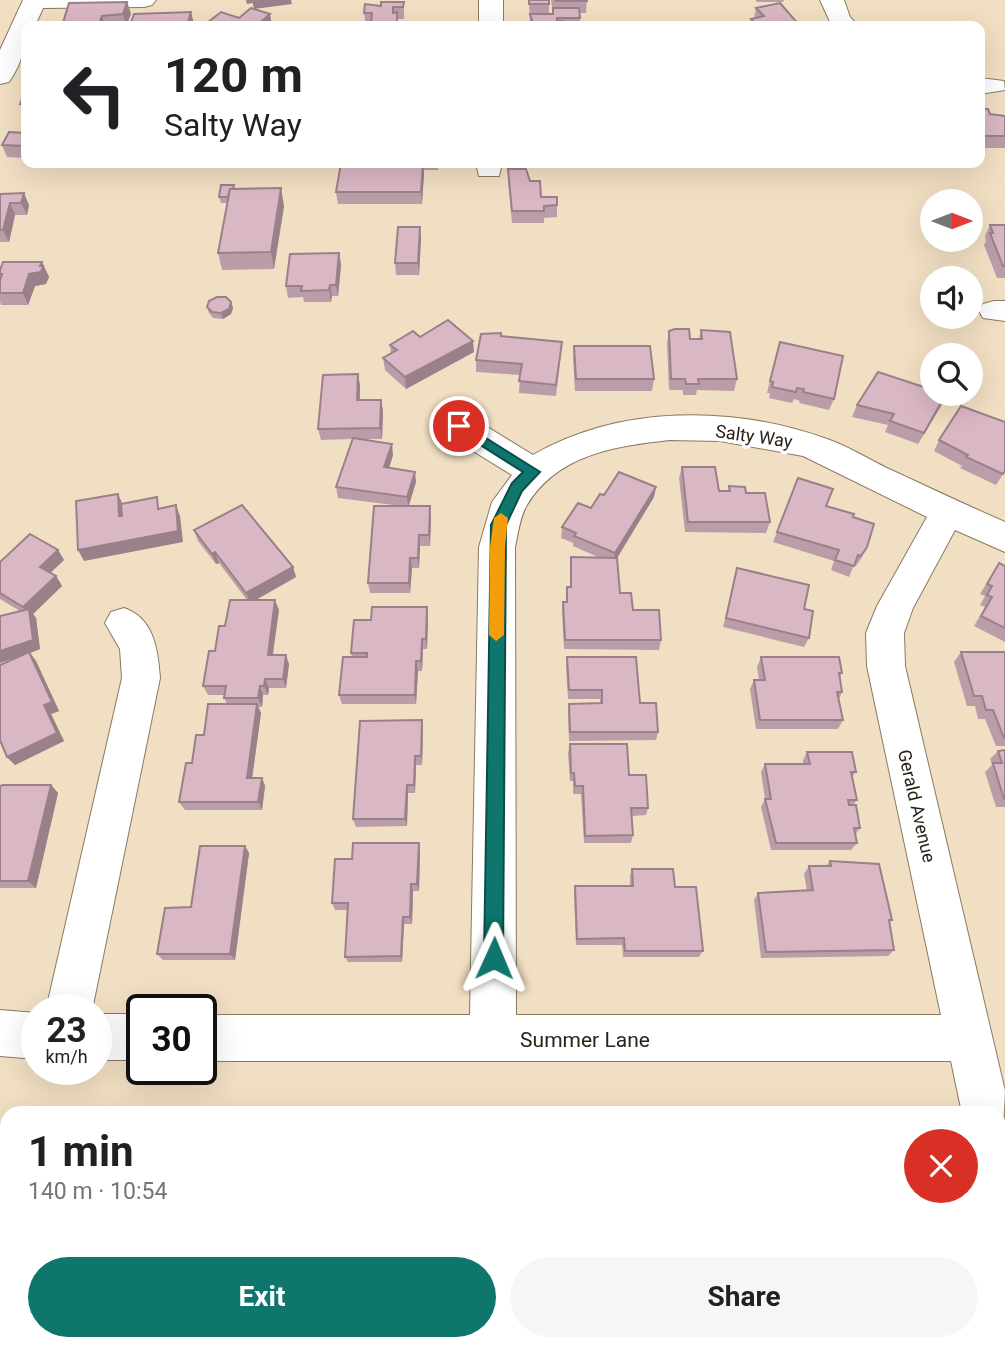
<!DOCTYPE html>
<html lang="en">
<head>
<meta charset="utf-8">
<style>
  :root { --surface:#fff; --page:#f6f6f6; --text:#202124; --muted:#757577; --accent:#0f766e }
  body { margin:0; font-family:Roboto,sans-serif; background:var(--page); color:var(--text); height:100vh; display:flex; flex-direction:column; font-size:26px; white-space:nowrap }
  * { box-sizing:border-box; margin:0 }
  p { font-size:23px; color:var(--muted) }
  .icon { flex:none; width:38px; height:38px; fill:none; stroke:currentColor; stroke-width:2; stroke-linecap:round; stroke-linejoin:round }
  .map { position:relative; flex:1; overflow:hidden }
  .drawer { position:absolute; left:0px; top:1106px; width:1006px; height:245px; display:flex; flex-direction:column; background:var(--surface); border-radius:21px 21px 0 0; box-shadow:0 7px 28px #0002 }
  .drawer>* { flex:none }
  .banner { position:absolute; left:21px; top:21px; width:964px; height:147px; border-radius:14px; box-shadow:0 7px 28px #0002; background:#fff; color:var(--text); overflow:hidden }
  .needle { width:46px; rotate:90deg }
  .controls { position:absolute; left:920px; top:189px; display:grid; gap:14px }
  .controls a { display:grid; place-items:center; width:63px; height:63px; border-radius:50%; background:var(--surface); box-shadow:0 7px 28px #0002; font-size:35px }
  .speed { position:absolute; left:21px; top:994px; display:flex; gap:14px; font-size:35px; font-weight:700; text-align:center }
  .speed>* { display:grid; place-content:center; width:91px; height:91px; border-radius:50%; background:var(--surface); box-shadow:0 7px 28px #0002; line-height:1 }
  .speed small { font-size:18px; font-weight:400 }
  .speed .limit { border:4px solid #111; border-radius:10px; background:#fff; color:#111 }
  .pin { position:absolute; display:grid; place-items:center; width:60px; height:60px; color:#fff; margin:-30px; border:4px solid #fff; border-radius:50%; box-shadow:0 2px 7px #0007 }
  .me { position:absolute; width:77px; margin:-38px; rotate:1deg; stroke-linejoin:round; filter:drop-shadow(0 0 5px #0008) }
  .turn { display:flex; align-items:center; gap:24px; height:147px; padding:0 28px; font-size:32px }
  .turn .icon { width:91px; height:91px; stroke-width:2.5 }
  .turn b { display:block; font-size:49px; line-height:60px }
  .round { display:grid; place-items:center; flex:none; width:74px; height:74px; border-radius:37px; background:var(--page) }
  .headline { display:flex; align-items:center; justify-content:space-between; height:119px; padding:0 28px }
  h1 { font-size:42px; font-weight:700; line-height:52px }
  .button { display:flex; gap:14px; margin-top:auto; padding:14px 28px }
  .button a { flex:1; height:80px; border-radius:42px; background:var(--accent); color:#fff; font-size:28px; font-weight:700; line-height:80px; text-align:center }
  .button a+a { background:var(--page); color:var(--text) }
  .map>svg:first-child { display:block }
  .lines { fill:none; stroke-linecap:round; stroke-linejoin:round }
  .minor-casing { stroke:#8a7a60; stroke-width:2 }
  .minor { fill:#fff; fill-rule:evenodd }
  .wall { fill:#bb9da9 }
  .shaded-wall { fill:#998089 }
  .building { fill:#dab7c4; stroke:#998089; stroke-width:2 }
  .route { fill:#0f766e; stroke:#0a4d48; stroke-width:2 }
  .slow { fill:#f59e0b }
  .labels { text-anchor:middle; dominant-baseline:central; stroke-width:7; stroke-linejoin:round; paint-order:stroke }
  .street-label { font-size:18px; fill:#292217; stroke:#fff }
  .near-street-label { font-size:21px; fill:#292217; stroke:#fff }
</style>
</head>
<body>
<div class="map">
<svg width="1005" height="1351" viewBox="0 0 1005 1351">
  <rect width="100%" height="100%" fill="#f1dfc3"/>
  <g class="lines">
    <g class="minor-casing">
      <g id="minor">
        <path d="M23 0H156L152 5 144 7 43 8 35 26H26C26 47 21 65 9 82L0 84V50Z"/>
        <rect x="479" y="0" width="24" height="26"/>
        <path d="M820 0H844L850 17 858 26H832Z"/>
        <path d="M980 78 1004 81 1005 90 980 94Z"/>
        <path d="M476 163H502L499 176H479Z"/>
        <path d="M994 301H1005V321L983 318 979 311 983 304Z"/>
        <path d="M459 414 471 417 533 455C619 405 733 405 827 439 848 446 868 459 889 469 928 487 966 505 1005 522V552L955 530 913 608 904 633 905 666 1005 1091 1003 1130 999 1132V1113H962L951 1061H201V1015H470L479 547 492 502 512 475 447 435 443 426 447 417ZM670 440 720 441 803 456 927 517 877 606 866 633 867 666 941 1015H516L515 547C518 534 520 516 527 505 558 454 616 446 670 440Z"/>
        <path d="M124 608C154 618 158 650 160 678L92 1010H46L122 678 120 649 105 623 111 612Z"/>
        <path d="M0 1010 37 1013V1059L0 1056Z"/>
        <rect x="96" y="1014" width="46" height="46"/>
        <path d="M999 1148 1005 1151V1223L999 1221Z"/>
        <path d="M0 1323H7V1344H540L541 1347 539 1351H0Z"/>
      </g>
    </g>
    <use href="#minor" class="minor"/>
  </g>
  <g class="wall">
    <path d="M529 0H549V14H553L551 0H587L586 13H580V26H530Z"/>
    <path d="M756 0H784L783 2H756Z"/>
    <path d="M127 2 131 14 126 26H62Z"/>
    <path d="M404 2V19H397L398 26 366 25 364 13 381 6Z"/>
    <path d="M756 8 800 26H750L751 19H754Z"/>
    <path d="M26 90V116H25L20 104Z"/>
    <path d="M980 109 990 114 1005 116V148H980Z"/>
    <path d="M26 133V158L7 157 2 145Z"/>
    <path d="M341 163H438V170H424L422 204H338L336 192Z"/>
    <path d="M549 163H594V165L588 167 549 166Z"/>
    <path d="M508 169 530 181 541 197 557 205V217L544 218V223H512L508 181Z"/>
    <path d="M234 185 235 189 284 206 274 269 222 270 218 253 227 203H221L219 197Z"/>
    <path d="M0 194 29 205 27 215H15L9 242H0Z"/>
    <path d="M990 225H1005V278H997L984 245 986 241 985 236Z"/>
    <path d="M420 227 421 239 419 275H396L395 263Z"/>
    <path d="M339 253 341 265 338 296H332L331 302H304L303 297 288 298 286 286Z"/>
    <path d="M42 262 49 277 46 284 35 286 28 305H1L0 302V270Z"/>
    <path d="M231 302 233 308 231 314 223 319 213 318 209 313 207 307Z"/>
    <path d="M701 330 737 379 734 391 697 390 696 395H683V390H669L667 343 669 331 690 339H699Z"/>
    <path d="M501 336 561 353 556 396 519 393 520 375 476 372V360Z"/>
    <path d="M420 337 474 352 406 389 385 370 383 358 391 354 390 345Z"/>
    <path d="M574 346 654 379 652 391H575L573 358Z"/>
    <path d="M776 354 834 399 829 410 799 403 800 401 794 399 792 403 769 398 770 393H767Z"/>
    <path d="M360 385V400H381L383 411 382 439H359L393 455 389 468 416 482 409 506 431 517 430 546H420L419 568H412L410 593H370L368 583 401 506 338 498 336 487 352 439 321 440 318 429Z"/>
    <path d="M946 394 918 444 885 432 888 425 852 417 857 405Z"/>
    <path d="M939 440 1005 471 996 485 960 468 962 466 934 451Z"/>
    <path d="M682 467 719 491H728L729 486 746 493 770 522 766 533 685 532 679 478Z"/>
    <path d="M798 478 826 506 853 517 862 557 856 566 854 565 849 577 831 570 834 561 773 542Z"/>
    <path d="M604 495 654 497 617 558 620 593 633 610 661 640 659 650 564 649 562 612 563 602H566L567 587H570L571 557 600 558 573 546V543L561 538 562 527 591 508Z"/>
    <path d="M194 530 293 567 296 577 256 600 279 610 273 655 289 664 286 688H269L268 695H263L262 707H258L261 713 252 778H262L265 786 262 810H185L179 802 192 763 204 735 227 704 224 698V695H208L203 686 215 651 247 600 219 563 216 564 198 541Z"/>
    <path d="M58 550 64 560 50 573 56 576 62 586 33 614 36 618 40 649 30 653 36 661 59 711 51 714 64 741 15 765 7 757 16 657 0 663V616L20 611 0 599V562Z"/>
    <path d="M999 563 1005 566V642L974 626 985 607 980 605 985 596 980 594Z"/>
    <path d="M737 568 804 609 809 638 804 647 723 627Z"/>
    <path d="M428 617 427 649H423L422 671H418L416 704H342L339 695 352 657 351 653 371 620Z"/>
    <path d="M961 652 1005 653V746H996L985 719H978L975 706H967L954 662Z"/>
    <path d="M567 657 658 732 656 740 569 741 568 713 569 704 600 703V699H568L566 667Z"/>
    <path d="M761 657 842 673 839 678 842 692 839 699 843 720 838 729H756L750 689 754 680H759L757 667Z"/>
    <path d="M423 729 422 765H416L415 793H408L407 826 356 827 353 819Z"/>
    <path d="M570 744 629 775 648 808 646 815 632 816 633 835 631 843H584L581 794H573V781H570L568 753Z"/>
    <path d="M1005 750V807H996L985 772 992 765 990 759 998 751Z"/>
    <path d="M807 752 856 772 852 777 857 800 853 805 860 828 855 835 857 843 851 850H771L761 807 765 799 761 772 765 764H803V760Z"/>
    <path d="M51 785 58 793 36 888H0V786Z"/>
    <path d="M245 846 249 853 235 960H163L157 954 191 907Z"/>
    <path d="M420 850 419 891H413L412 924H404L402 962H348L345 957 348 910H335L332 903 352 859Z"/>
    <path d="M830 861 892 920 889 923 894 950 888 956 761 958 754 900 758 893 807 891 804 874 809 866H826Z"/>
    <path d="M632 869 675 887 703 951 699 957H623L622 945H576L574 893 575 886H630V876Z"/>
    <path d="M583 1344H611V1346H665L669 1347V1351H583Z"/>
    <path d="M833 1344H968L969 1351H834Z"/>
  </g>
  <g class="shaded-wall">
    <path d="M246 0H252L253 3 247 4Z"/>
    <path d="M252 0H291L292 4 254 9Z"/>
    <path d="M127 2 131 14 126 26 123 14Z"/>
    <path d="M191 12 194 24 193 26H187Z"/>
    <path d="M270 14 272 25 271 26H256Z"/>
    <path d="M102 16 105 26H98Z"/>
    <path d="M423 163 424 175 422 204 421 192Z"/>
    <path d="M589 163H594V165L588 167Z"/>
    <path d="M281 188 284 206 274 269 271 252Z"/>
    <path d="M24 193 29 205 27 215 21 203Z"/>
    <path d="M10 203 15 215 9 242 3 230Z"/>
    <path d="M420 227 421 239 419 275 418 263Z"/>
    <path d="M339 253 341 265 338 296 336 285Z"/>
    <path d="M42 262 49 277 46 284 35 286 28 305 23 293 29 274 40 266Z"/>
    <path d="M330 285 332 296 331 302 329 290Z"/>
    <path d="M231 302 233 308 231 314 223 319 221 313Z"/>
    <path d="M473 341 474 352 406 389 405 377Z"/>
    <path d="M358 374 360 385 359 412 357 400Z"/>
    <path d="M946 394 941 406 918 444 924 433Z"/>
    <path d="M381 400 383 411 382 439 380 428Z"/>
    <path d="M392 444 393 455 386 478 384 467Z"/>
    <path d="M415 472 416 482 408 507 407 497Z"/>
    <path d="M656 487 654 497 614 563 615 553Z"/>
    <path d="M118 494 123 505 125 527 119 516Z"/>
    <path d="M176 505 180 516 183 542 84 561 78 550Z"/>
    <path d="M430 506 431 517 430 546 429 535Z"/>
    <path d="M419 535 420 546 419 568 418 558Z"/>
    <path d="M58 550 64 560 46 577 40 567Z"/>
    <path d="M215 552 219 563 216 564 212 554Z"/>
    <path d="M410 558 412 568 410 593 409 583Z"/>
    <path d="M293 567 296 577 250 603 246 593Z"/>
    <path d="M56 576 62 586 33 614 36 618 40 649 30 653 36 661 59 711 51 714 64 741 15 765 7 757 44 705 29 653 0 663V651L30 617 23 607Z"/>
    <path d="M275 600 279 610 271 664 268 655Z"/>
    <path d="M427 607 428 617 427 649 426 639Z"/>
    <path d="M422 639 423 649 422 671 421 661Z"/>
    <path d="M286 655 289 664 286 688 283 679Z"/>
    <path d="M416 661 418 671 416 704 415 695Z"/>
    <path d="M265 679 269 688 268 695 264 686Z"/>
    <path d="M260 686 263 695 262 707 258 698Z"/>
    <path d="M257 704 261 713 251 786 247 778Z"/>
    <path d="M422 720 423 729 422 765 421 756Z"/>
    <path d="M415 756 416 765 415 793 414 785Z"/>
    <path d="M262 778 265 786 262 810 258 802Z"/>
    <path d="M51 785 58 793 36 888 28 881Z"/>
    <path d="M407 785 408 793 407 826 405 819Z"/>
    <path d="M419 843 420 850 419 891 417 884Z"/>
    <path d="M245 846 249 853 235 960 230 954Z"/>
    <path d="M411 884 413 891 412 924 410 917Z"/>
    <path d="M403 917 404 924 402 962 401 956Z"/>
  </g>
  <g class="building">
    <rect x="529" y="0" width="20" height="4"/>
    <rect x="556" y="0" width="31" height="1"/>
    <path d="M127 2 123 14 102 16 98 26H62L69 3Z"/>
    <path d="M381 2H404L403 7H393V13L397 12V26H363V25H371L372 13H364L365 4 381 6Z"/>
    <path d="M780 3 800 26H758L751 19 764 16 756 8Z"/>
    <path d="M251 8 270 14 256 26H203L221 12 239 18Z"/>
    <path d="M553 8H579L580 18H557V21H563L564 26H534L530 14H553Z"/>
    <path d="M191 12 187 26H130L134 14Z"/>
    <path d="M26 90V104H20Z"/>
    <path d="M980 109H988L990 114 1005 116V136H980Z"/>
    <path d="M9 132 26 133 25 139H26V146L2 145Z"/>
    <path d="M341 163H423L421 192H336Z"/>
    <path d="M508 169H526L530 181H540L541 197H557V205L544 206V211H512Z"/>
    <path d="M221 185H234L233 189H230L228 197H219Z"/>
    <path d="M281 188 271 252 218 253 230 189Z"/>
    <path d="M24 193 21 203H10L3 230H0V194Z"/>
    <path d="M990 225H1005V266H1003L990 233H993Z"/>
    <path d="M398 227H420L418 263H395Z"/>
    <path d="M339 253 336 285H330L329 290 301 291 302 286H286L290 254Z"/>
    <path d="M3 262H42L40 266H43L41 272 29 274 23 293H0V280L2 274H0V270Z"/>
    <path d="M217 297H226L231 302 229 309 221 313 212 312 207 307 209 301Z"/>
    <path d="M448 320 473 341 405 377 383 358 397 350 390 345 413 331 420 337Z"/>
    <path d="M675 329H689L690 339H702L701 330 730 332 737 379H698L699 384H686L685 379H671L669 331Z"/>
    <path d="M501 333V336L562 342 556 385 519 381 522 364 476 360 481 334Z"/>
    <path d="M780 342 843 356 834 399 803 392 804 389 797 388 796 392 772 387 773 382 770 381Z"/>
    <path d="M574 346H650L654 379H576Z"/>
    <path d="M878 372 933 390V394H946L924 433 890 421 894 414 857 405Z"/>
    <path d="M358 374 357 400H381L380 428 318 429 323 375Z"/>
    <path d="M961 406 1005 422V471L1003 474 966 457 968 455 939 440Z"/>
    <path d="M353 438 392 444 384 467 415 472 407 497 336 487Z"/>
    <path d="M682 467H715L719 491H730L729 486 745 487 746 493H765L770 522H688Z"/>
    <path d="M619 472 656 487 615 553 574 536 576 533 562 527 578 503 591 508 600 494 604 495Z"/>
    <path d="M798 478 833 489 826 506 854 514 853 517 874 524 867 547 861 556 858 555 854 566 835 560 839 550 777 532Z"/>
    <path d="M118 494 119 516H122L121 504 157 497 158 509 176 505 178 531 78 550 76 501Z"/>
    <path d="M242 505 293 567 246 593 215 552 212 554 194 530Z"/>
    <path d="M374 506H430L429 535H419L418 558H410L409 583H368Z"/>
    <path d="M30 534 58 550 40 567 56 576 23 607 0 593V562Z"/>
    <path d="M571 557 617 558 620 593H631L633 610H659L661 640H565L563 602H567V587H571Z"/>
    <path d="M999 563 1005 566V628L981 616 992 597 987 595 992 586 987 584Z"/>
    <path d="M737 568 809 585 804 609 813 611 809 638 726 618Z"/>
    <path d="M230 600H275L268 655H286L283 679H265L264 686H260L258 698H224L226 686H203L209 651H215L219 626H225Z"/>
    <path d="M372 607H427L426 639H422L421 661H416L415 695H339L343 657H367V653H351L354 620H371Z"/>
    <path d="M29 609 33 640 0 651V616Z"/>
    <path d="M29 652 52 702 44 705 57 733 7 757 0 740V665Z"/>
    <path d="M961 652H1005V738H1004L993 710H986L982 696H974Z"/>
    <path d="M567 657H636L640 703H656L658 732H570L569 704 602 703V690H569Z"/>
    <path d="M761 657H839L842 673H839L842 692H837L843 720H760L754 680H765Z"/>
    <path d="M208 704H257L247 778H262L258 802H179L186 763H192L196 735H204Z"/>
    <path d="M422 720 421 756H415L414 785H407L405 819H353L360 721Z"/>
    <path d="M570 744H627L629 775H646L648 808H631L633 835 585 836 583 786H575L574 773H571Z"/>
    <path d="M1005 750V799H1004L993 763H1002L998 751Z"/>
    <path d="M807 752H852L856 772H851L857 800H848L849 805H856L860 828H854L857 843H776L765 799H771L765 764H810Z"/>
    <path d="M3 785H51L28 881H0V786Z"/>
    <path d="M353 843H419L417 884H411L410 917H403L401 956 345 957 348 903H332L335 859H352Z"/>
    <path d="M200 846H245L230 954H157L165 908 191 907Z"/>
    <path d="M830 861 879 864 892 920H889L894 950 766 952 758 893 813 890 809 866H831Z"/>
    <path d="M632 869H673L675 887H696L703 951H625L624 938 577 939 575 886H633Z"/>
    <rect x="0" y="1143" width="7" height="67"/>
    <path d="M585 1344H611V1347H669V1351H585Z"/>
    <path d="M840 1344H968L969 1351H841Z"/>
  </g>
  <path class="route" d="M459 421 540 472 522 491 506 525 503 958 500 964 494 967 487 964 484 958 491 525 512 483 523 472 455 429V422Z"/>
  <path class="slow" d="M501 513 508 518 505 547 504 635 496 641 489 635 490 547 494 518Z"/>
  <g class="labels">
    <g class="street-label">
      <text transform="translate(754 436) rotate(8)">Salty Way</text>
      <text transform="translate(917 806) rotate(77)">Gerald Avenue</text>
    </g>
    <g class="near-street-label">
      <text x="585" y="1040">Summer Lane</text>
    </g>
  </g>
</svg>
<div class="controls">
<a><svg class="needle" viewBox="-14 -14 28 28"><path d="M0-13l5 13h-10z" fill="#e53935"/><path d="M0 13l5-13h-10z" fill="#757577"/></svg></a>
<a><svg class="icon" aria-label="sound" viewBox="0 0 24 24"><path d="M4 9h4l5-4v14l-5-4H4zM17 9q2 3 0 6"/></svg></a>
<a><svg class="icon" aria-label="search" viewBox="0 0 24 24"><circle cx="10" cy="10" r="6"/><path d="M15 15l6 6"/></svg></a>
</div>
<div class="speed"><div>23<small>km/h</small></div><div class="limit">30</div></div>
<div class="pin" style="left:459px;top:426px;background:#d93025"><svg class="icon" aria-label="arrive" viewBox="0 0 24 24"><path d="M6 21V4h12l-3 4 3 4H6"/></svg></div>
<svg class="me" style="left:494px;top:958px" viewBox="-20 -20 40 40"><path d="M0-17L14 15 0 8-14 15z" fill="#0f766e" stroke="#fff" stroke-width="4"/></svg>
<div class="banner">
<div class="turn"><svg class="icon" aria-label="left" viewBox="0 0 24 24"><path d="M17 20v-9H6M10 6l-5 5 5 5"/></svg><div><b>120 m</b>Salty Way</div></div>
</div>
<section class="drawer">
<div class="headline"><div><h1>1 min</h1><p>140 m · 10:54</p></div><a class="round" style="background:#d93025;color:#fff"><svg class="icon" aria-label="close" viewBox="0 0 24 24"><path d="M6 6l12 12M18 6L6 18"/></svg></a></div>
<div class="button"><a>Exit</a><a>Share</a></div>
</section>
</div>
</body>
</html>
